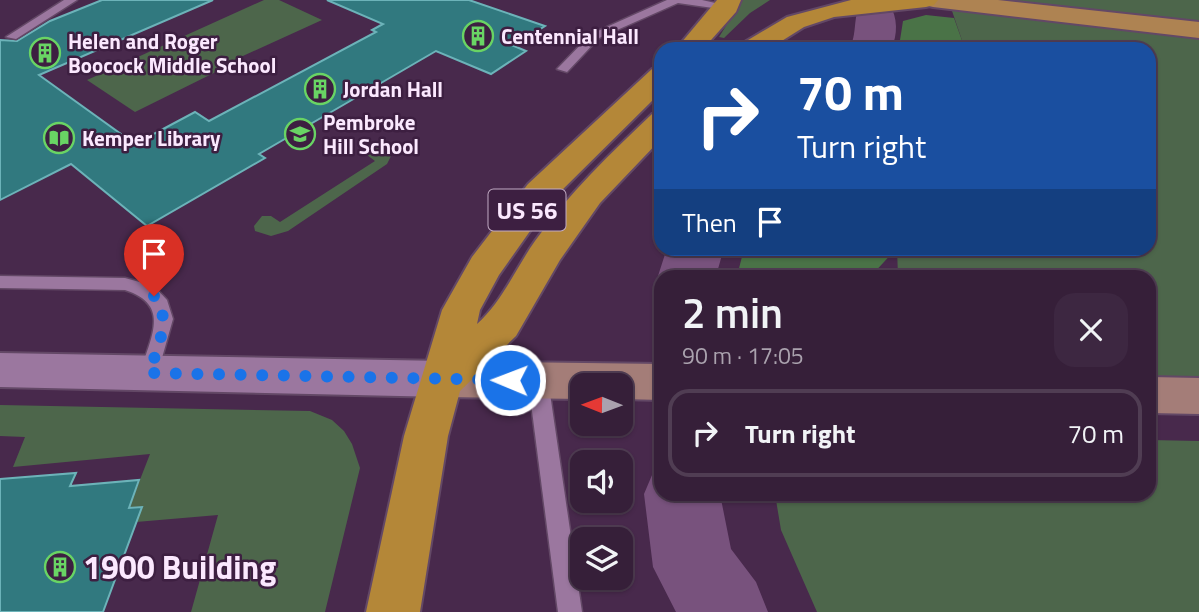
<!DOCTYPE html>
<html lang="en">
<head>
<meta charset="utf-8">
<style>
  :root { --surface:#361f39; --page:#3d2741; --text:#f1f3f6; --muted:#aaa2ae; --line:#503d53 }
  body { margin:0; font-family:"Titillium Web",sans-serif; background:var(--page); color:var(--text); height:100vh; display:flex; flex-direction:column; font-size:26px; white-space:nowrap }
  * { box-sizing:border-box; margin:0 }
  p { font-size:23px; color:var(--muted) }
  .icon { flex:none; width:38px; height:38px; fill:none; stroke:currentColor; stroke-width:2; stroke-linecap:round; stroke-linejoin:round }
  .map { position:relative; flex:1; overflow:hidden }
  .sheet { position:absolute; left:654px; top:270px; width:502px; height:231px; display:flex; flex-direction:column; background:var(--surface); border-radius:21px; box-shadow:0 2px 5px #0004,0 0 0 2px var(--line) }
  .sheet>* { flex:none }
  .banner { position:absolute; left:654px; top:42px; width:502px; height:214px; border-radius:21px; box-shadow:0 2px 5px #0004,0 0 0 2px var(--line); background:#1a4fa0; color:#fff; overflow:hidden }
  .needle { width:46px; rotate:271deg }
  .tools { position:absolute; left:570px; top:373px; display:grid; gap:14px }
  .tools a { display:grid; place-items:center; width:63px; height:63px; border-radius:14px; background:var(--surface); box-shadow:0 2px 5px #0004,0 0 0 2px var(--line); font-size:35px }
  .pin { position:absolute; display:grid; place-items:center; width:60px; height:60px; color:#fff; margin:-72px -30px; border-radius:50% 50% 50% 0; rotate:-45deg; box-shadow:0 0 7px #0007 }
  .pin .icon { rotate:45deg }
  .me { position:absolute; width:77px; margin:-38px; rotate:271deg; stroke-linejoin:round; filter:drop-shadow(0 0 5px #0008) }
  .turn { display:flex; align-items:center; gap:24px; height:147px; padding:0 28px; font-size:32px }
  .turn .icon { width:91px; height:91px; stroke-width:2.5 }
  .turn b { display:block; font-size:49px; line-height:60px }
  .then { display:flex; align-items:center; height:66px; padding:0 28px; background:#0003; gap:14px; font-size:26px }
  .round { display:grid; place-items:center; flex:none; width:74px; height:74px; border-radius:21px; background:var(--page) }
  .overview { display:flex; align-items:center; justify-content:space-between; height:119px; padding:0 28px }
  h1 { font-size:42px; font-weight:600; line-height:52px }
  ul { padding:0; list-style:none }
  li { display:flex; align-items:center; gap:21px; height:88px; margin:0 14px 10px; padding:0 14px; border:4px solid var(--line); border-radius:21px }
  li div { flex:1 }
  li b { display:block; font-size:26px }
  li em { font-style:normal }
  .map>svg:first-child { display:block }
  .green { fill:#4d664b }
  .forest { fill:#4a7347 }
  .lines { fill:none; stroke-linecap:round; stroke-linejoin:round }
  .river { fill:#78527d; fill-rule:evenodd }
  .building { fill:#31797f; stroke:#6cb3b9; stroke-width:2 }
  .service-casing { stroke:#634866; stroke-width:3 }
  .tertiary-casing { stroke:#634866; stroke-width:4 }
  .secondary-casing { stroke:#634866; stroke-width:4 }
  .primary-casing { stroke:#634866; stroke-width:4 }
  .trunk-casing { stroke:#634866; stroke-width:4 }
  .service { fill:#9b779f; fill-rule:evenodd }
  .tertiary { fill:#9b779f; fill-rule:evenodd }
  .secondary { fill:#a47d78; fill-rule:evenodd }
  .primary { fill:#ae8352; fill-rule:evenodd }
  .trunk { fill:#b48738; fill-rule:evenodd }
  .route { stroke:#1a73e8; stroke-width:12; stroke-dasharray:0 21.6 }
  .labels { text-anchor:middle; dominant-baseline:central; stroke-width:5; stroke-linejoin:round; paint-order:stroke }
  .far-poi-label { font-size:21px; font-weight:bold; fill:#fbe8fe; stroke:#3d1f41; text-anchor:start }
  .shield { fill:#3d1f41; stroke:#c2acc5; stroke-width:2 }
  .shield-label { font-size:24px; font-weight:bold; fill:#fbe8fe }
  .near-poi-label { font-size:32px; font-weight:bold; fill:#fbe8fe; stroke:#3d1f41; text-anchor:start }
</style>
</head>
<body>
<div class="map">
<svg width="1199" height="612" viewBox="0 0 1199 612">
  <rect width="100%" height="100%" fill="#48294c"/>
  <g class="green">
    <path d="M264 0H279L322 20 234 60 236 62 135 112 87 80Z"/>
    <path d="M742 0H770L750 13 724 38 719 37Z"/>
    <path d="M995 0H1199V24Z"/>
    <path d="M951 8 1199 37V380L1150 379V276H898L897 249 1150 248V49H965Z"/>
    <path d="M383 146 392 154 387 164 288 231 271 236 255 231 254 226 262 216H271L280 222 375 161 363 152 364 149Z"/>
    <path d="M0 405 310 411 332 420 344 431 352 444 360 468 325 612H191L218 515 136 522 142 507 129 508 150 454 13 467 25 437 0 436Z"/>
    <path d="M1150 440 1199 441V612H817L781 530 775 494H1150Z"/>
  </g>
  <g class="forest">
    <path d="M926 15 954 18 965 49H890L900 40 903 21Z"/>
    <path d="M744 249V248L896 249 871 276H737Z"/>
  </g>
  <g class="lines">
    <g class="river">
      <path d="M875 0 889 4C898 17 898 35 891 49H849C858 34 852 18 861 4Z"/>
      <path d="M667 248H724L716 276H662V283L658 276Z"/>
      <path d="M662 466V494H720L731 549 756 582 768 612H676L653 567 644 494 655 468Z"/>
    </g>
  </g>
  <g class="building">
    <path d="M102 0H213L39 75 135 144 195 112 209 121 376 32 372 30 383 24 327 0H469L545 26 514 46 526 51 491 74 436 51 259 154 265 158 147 226 71 164 0 200V40L17 41 50 21Z"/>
    <path d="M76 473 70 486 139 480 129 508 142 507 103 612H0V479Z"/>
  </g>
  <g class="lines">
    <g class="service-casing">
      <g id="service">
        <path d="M64 0H77L16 39 6 37Z"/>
        <path d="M667 0H702L733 7 727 10 678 3 599 38 567 72 557 69 591 34Z"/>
        <path d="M0 276 125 278 154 286 167 300 173 319 156 379 149 381 142 379 140 373C150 338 172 305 125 290L0 288Z"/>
        <path d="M538 372 545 374 548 380 582 612H558L528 380 531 374Z"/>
      </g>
    </g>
    <g class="tertiary-casing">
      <path id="tertiary" d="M0 353 444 361 459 366 465 379 459 392 444 397 0 387Z"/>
    </g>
    <g class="secondary-casing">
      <g id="secondary">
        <path d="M444 361 662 364V400L621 399V385H583V399L444 397 429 392 423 379 429 366Z"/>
        <path d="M1150 377 1199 378V414L1150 413Z"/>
      </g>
    </g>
    <g class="primary-casing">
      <path id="primary" d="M921 0H998L1199 22V38L933 7 925 5Z"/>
    </g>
    <g class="trunk-casing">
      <g id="trunk">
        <path d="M717 0H741L736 12 703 49H676Z"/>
        <path d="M851 0H938L934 5 926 7 834 17 804 27 769 49H739L743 43 787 17Z"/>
        <path d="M662 67V91L552 200 499 275 480 310 477 324C502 302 516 268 535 241 569 193 610 154 652 114L662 111V138L600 203 560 260 516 336 460 391 448 436 420 612H366L404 436 442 310 472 257 528 184 652 69Z"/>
      </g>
    </g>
    <use href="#service" class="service"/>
    <use href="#tertiary" class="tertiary"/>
    <use href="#secondary" class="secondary"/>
    <use href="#primary" class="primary"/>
    <use href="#trunk" class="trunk"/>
  </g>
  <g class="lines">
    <path class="route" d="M154 296C173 318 157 348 149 373L510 380"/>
  </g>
  <defs>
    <g id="building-ring" transform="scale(1.575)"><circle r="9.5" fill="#3d1f41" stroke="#69d464" stroke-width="1.5"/><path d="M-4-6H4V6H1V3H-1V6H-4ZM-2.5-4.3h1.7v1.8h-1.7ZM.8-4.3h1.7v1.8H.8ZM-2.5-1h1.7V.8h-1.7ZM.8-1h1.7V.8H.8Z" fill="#69d464"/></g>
    <g id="school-ring" transform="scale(1.575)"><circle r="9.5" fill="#3d1f41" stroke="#69d464" stroke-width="1.5"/><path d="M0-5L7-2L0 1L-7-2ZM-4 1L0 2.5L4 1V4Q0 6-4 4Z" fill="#69d464"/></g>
    <g id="library-ring" transform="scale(1.575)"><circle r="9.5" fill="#3d1f41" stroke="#69d464" stroke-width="1.5"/><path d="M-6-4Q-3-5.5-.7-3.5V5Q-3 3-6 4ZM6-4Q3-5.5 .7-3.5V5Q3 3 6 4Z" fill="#69d464"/></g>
  </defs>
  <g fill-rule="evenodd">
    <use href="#building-ring" x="478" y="36"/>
    <use href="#building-ring" x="45" y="53"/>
    <use href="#building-ring" x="320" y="89"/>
    <use href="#school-ring" x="300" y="134"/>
    <use href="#library-ring" x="59" y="138"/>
    <use href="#building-ring" x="60" y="567"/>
  </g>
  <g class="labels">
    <g class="far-poi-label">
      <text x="501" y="36">Centennial Hall</text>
      <text x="68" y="41">Helen and Roger<tspan x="68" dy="24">Boocock Middle School</tspan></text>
      <text x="343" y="89">Jordan Hall</text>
      <text x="323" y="122">Pembroke<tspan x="323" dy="24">Hill School</tspan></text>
      <text x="82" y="138">Kemper Library</text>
    </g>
    <rect class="shield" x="488.5" y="189.5" width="77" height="41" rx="5"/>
    <g class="shield-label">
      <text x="527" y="210">US 56</text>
    </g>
    <g class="near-poi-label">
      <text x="83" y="567">1900 Building</text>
    </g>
  </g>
</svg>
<div class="tools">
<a><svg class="needle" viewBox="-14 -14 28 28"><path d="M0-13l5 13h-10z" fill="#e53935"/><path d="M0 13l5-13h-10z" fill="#aaa2ae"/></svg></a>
<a><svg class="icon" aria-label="sound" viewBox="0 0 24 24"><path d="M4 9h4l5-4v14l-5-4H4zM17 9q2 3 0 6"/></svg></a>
<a><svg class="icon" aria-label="layers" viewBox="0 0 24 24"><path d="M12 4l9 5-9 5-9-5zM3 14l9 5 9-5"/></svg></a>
</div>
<div class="pin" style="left:154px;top:296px;background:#d93025"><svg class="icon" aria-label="arrive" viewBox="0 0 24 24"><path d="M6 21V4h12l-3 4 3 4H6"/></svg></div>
<svg class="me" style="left:510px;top:380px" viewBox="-20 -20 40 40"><circle r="17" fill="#1a73e8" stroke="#fff" stroke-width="3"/><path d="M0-11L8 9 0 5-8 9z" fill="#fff"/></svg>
<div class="banner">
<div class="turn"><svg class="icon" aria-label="right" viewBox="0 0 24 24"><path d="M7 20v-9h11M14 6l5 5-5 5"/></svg><div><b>70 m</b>Turn right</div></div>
<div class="then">Then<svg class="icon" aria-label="arrive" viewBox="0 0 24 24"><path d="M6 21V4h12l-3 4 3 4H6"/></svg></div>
</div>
<section class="sheet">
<div class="overview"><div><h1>2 min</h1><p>90 m · 17:05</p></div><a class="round"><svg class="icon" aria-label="close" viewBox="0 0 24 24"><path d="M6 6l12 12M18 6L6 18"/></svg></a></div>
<ul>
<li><svg class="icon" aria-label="right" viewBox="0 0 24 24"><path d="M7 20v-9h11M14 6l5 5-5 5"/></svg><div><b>Turn right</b></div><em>70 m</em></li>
</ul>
</section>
</div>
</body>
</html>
